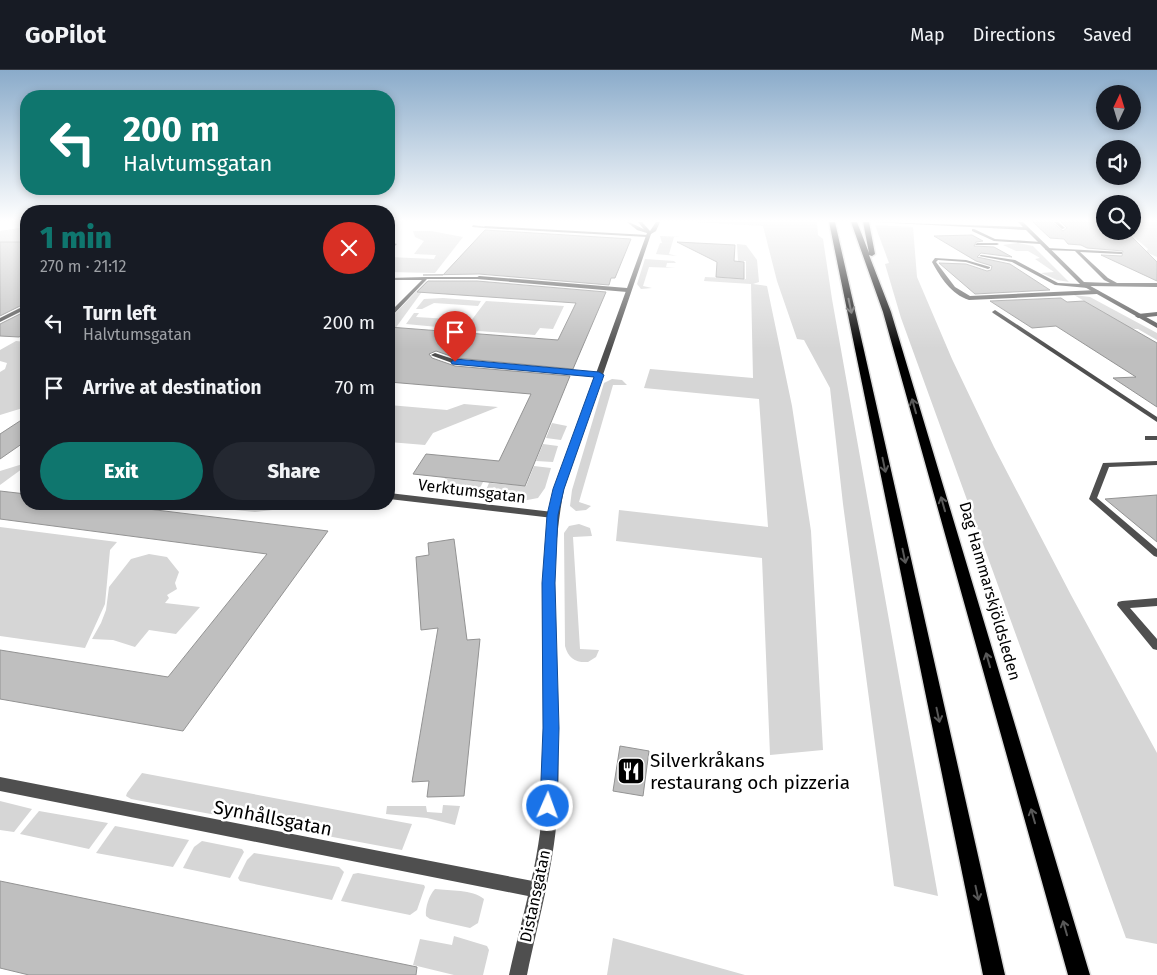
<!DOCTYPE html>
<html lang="en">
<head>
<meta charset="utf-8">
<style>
  :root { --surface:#171b24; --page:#242831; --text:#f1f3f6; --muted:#9ea1a6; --line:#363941; --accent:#0f766e }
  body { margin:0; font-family:"Fira Sans",sans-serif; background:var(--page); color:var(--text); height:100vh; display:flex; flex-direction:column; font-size:19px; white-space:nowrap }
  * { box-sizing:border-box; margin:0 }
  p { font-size:16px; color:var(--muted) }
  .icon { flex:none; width:28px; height:28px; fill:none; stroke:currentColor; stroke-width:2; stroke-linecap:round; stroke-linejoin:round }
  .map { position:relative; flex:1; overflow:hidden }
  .sheet { position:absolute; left:20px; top:135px; width:375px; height:305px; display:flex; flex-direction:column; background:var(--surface); border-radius:20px; box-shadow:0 2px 8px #0003 }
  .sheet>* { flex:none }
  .banner { position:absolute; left:20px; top:20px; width:375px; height:105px; border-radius:20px; box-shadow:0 2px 8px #0003; background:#0f766e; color:#fff; overflow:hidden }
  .needle { width:32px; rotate:4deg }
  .tools { position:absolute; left:1096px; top:15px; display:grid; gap:10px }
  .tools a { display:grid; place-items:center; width:45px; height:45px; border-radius:50%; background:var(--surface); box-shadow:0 2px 8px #0003; font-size:25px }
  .pin { position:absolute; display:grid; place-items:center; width:42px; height:42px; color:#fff; margin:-51px -21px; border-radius:50% 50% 50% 0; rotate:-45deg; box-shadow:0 0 5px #0007 }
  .pin .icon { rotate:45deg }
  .me { position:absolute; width:55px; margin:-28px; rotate:2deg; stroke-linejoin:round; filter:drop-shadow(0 0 4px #0008) }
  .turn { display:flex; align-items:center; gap:18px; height:105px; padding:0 20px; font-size:22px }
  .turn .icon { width:65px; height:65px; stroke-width:2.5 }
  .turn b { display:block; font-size:35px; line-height:42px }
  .round { display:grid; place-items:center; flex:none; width:52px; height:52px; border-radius:26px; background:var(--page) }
  .head { display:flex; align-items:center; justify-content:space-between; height:85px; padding:0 20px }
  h1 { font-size:30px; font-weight:800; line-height:38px; color:var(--accent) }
  .primary-button { display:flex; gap:10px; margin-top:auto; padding:10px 20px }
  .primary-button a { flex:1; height:58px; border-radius:30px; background:var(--accent); color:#fff; font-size:20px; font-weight:800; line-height:58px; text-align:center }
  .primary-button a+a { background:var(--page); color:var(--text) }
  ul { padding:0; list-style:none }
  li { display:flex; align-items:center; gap:15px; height:65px; padding:0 20px }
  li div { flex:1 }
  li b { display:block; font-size:19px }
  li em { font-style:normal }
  header { display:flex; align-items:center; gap:30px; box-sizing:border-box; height:70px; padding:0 25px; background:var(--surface); border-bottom:1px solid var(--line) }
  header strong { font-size:24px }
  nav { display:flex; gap:28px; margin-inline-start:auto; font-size:18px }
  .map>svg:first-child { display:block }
  .green { fill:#d6d6d6 }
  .building { fill:#bfbfbf; stroke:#939393 }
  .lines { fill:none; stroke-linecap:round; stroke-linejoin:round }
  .primary-casing { stroke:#dbdbdb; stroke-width:3 }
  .service { fill:#4f4f4f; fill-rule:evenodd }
  .minor { fill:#4f4f4f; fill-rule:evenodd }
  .tertiary { fill:#4f4f4f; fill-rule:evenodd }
  .primary { fill:#000; fill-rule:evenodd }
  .oneway { stroke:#595959 }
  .route { fill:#1a73e8; stroke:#114b97 }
  .labels { text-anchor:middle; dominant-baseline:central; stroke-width:5; stroke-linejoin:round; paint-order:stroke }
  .street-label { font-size:16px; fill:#000; stroke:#fff }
  .near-poi-label { font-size:19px; fill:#000; stroke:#fff; text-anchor:start }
  .near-street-label { font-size:19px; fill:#000; stroke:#fff }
</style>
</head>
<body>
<header>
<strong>GoPilot</strong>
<nav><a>Map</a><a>Directions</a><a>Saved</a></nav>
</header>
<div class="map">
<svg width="1157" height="905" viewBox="0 0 1157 905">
  <rect width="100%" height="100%" fill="#fff"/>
  <g class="green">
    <path d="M692 152H817L818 165 823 169 832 229 938 826 894 816 843 434 830 318 804 270 797 269 777 211 763 156Z"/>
    <path d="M1133 152H1157V187L1146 182 1148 179 1134 167 1110 161H1132Z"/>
    <path d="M875 155 913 157 917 207 952 289 994 377 1071 525 1157 683V874L1126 868 901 248 885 194 889 193Z"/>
    <path d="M26 157V170L0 182V161Z"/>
    <path d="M413 161H431L463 167 435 203 389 202V187L434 189 436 185 414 184 424 171 415 167Z"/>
    <path d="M660 166 681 167H674L669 184 677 186 656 184 660 173H662Z"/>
    <path d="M1018 173 1033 176 1069 212 1057 210 1041 203 1054 202 1035 189 1040 188 1028 181H1016L1003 175Z"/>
    <path d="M737 174 746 175 757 190 759 212 753 214 767 216 792 336 811 461 823 680 770 685 762 488 616 471 619 440 768 457 759 329 644 318 650 299 753 308 751 214 704 211 705 207 746 209V191H738Z"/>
    <path d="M645 189 674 191 676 193H667L666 197 676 198 649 197 643 216 652 218 641 219 637 214Z"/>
    <path d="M426 211 429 212 389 267V250Z"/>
    <path d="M1074 225 1090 227 1157 263V270L1138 259 1074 256 1122 253Z"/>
    <path d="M443 228 481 231 478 236 434 233 422 239H416L424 229Z"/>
    <path d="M486 231 564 236 553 259 540 258 535 265 464 260Z"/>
    <path d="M414 243H419L416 247 466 250 459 259 406 254Z"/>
    <path d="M16 271 26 272V337L0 345V302L5 299 7 293 0 291V280Z"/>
    <path d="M612 309 622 310 627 315H613L579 432 591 436 586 440 576 441 570 436 572 420 604 313Z"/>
    <path d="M464 334 498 337 433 363 425 375 389 372V335L447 340Z"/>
    <path d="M552 353 567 356 561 370 546 368Z"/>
    <path d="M543 374 558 376 553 392 536 391Z"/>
    <path d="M26 393V396L0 415V401Z"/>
    <path d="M534 396 551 398 545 418 538 428 522 431 483 427 489 413 526 416Z"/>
    <path d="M445 408 483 412 476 426 438 422Z"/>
    <path d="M174 434H325L255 442Z"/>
    <path d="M579 454 590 458 592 466 573 467 580 579 599 580 596 587 588 592C576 593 568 588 565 576L564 463 569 456Z"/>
    <path d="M0 457 117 472 110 480 105 534 85 578 0 566Z"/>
    <path d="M149 484 167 487 179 502 175 513 177 519 167 525 169 528 165 533 200 537 176 564 149 560 135 577 113 570 92 569 101 553 106 540 109 517 131 489Z"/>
    <path d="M142 703 412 754 402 780 131 729 126 726 127 723Z"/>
    <path d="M0 731 32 739 14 762 0 760Z"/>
    <path d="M443 735 460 736 455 755 427 748 386 744 387 736H426L427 742 442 743Z"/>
    <path d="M39 741 108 753 89 779 20 764Z"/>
    <path d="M115 756 189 770 173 797 96 783Z"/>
    <path d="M202 771 242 779 244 782 230 808 183 798 194 777Z"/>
    <path d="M254 783 339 797 344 802 332 830 240 811 238 808 247 790Z"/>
    <path d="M358 803 424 815 425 817 417 840 410 845 341 831 353 804Z"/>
    <path d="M435 819C450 821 472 819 484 829L478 853 470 858 430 849 426 846C425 838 429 825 435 819Z"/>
    <path d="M454 866 487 876 489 880 483 905H454L413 895 420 869 452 875Z"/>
    <path d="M613 868 745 905H607Z"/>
  </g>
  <g class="building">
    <path d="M1033 152H1052L1063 161 1067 158 1061 152H1089L1105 156V161H1126L1157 192V211L1101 185 1122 186 1123 181 1087 178 1081 175 1068 174 1064 169 1050 168Z"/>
    <path d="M485 160 631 169 615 208H611L609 215 479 204 423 205H443Z"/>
    <path d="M972 165 983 171 976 172 974 176 994 177 1012 187 981 183 977 187 1010 194 1050 220 975 224 939 193 966 194 987 201 991 200 992 196 976 191 934 166Z"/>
    <path d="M0 172H26V233L0 246Z"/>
    <path d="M677 172 735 175 734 191 744 192V209L716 207 717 192Z"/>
    <path d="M428 211H477L606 222 573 299 456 288 436 281 429 284 432 288 455 296 570 306 525 416 413 404 426 384 499 391 531 324 389 312V257L558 270 576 233 417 222Z"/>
    <path d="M1061 228 1067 232 1084 231 1157 273V337L1113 308 1136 307 1056 256 1032 258 990 231Z"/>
    <path d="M26 241V263L19 267 0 266V254Z"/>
    <path d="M26 347V371L0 389V364Z"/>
    <path d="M0 421 26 424V434H107L328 461 183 661 0 629V580L168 607 267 484 0 449Z"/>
    <path d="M1157 425V472L1105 429Z"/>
    <path d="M454 469 467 570 480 569 464 726 427 727 429 711 412 712 438 558 421 560 416 487 429 485 428 473Z"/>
    <path d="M620 676 649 681 643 726 613 721Z"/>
    <path d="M0 811 417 897 416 905H29L0 898Z"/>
  </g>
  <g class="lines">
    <g class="primary-casing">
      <g id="primary">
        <path d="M829 152H835L1005 905H983Z"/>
        <path d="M851 152H857L869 183 863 152H869L875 184 872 186 869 185 891 242 1090 905H1068L883 242Z"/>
      </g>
    </g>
    <g class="service">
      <path d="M627 152C631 152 645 160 649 162L647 163 637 160Z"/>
      <path d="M1054 152H1058L1065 158 1062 159Z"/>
      <path d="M473 155 487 157 485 158 472 157Z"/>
      <path d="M972 159H974L995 169 1041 172 1043 173 1041 174 994 171 972 161Z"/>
      <path d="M393 173 397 174 389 181V178Z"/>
      <path d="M977 173H997L999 174 997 175H975Z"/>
      <path d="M1047 178 1122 182V184H1120L1080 182 1108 208 1117 213H1157V217L1090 216 1088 218 1055 215 1012 192 979 186 981 185 1015 190 1058 213 1080 214 1083 212 1110 213 1104 210 1075 181 1045 180Z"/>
      <path d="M935 188 966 190 990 197V198L988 199 966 192 938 190 936 192 955 217 970 226 1097 220 1100 222 1097 224 969 230C951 224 941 208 932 192Z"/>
      <path d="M426 207H479L481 208 479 209H427L391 247 389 248V243L422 210H389V208Z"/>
      <path d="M26 235V239L0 252V248Z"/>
      <path d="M995 240 1157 347V352L993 243 992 242Z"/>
      <path d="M1157 242V246L1138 248 1135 246 1138 244Z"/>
      <rect x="1145" y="366" width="12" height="4"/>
      <path d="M1157 391V395L1109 397 1097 428 1157 479V487L1154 486 1089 429 1103 393Z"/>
      <path d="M1157 528V536L1130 538 1157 569V580L1153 579 1117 535 1118 532 1122 531Z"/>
    </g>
    <g class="minor">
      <path d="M485 156 648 165 650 166 648 167 483 158Z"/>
      <path d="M479 206 627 218 630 220 627 222 477 209 476 208Z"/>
      <path d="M435 283 456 290 599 303 603 305 599 307 455 294 433 286 431 285Z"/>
      <path d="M389 423 553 442 558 445 553 448 389 429Z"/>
      <path d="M0 707 538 812 544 814 546 820 544 826 538 828 0 721Z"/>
    </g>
    <g class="tertiary">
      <path d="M638 152H642L650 161 656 152H660L656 161 651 164 564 419C544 522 561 626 558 730 556 789 539 847 527 905H509C522 847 540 790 543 730 548 626 533 521 554 419L647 163Z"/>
      <path d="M873 152 1023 157 1018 152H1023L1085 213 1157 253V258L1081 215 1026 160Z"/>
    </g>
    <use href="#primary" class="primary"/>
  </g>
  <defs><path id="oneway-shaft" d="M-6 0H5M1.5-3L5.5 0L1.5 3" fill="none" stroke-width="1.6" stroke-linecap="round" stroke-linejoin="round" transform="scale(1.25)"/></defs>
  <g class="oneway">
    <use href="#oneway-shaft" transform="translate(850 236) rotate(78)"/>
    <use href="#oneway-shaft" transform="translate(914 336) rotate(-106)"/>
    <use href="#oneway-shaft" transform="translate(884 395) rotate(78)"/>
    <use href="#oneway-shaft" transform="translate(943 434) rotate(-106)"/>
    <use href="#oneway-shaft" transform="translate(904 486) rotate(78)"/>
    <use href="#oneway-shaft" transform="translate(988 590) rotate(-106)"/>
    <use href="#oneway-shaft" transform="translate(938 645) rotate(78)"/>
    <use href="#oneway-shaft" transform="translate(1033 746) rotate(-106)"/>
    <use href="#oneway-shaft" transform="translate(977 823) rotate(78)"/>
    <use href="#oneway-shaft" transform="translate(1065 858) rotate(-106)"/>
  </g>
  <linearGradient id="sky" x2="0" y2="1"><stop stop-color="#8aabca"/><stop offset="0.54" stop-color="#fff"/><stop offset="1" stop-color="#fff" stop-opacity="0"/></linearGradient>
  <rect width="1157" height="279" fill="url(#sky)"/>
  <path class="route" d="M455 289 599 302 604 305 564 419 558 445 555 513 559 658 557 736 554 742 548 744 542 742 540 736 543 658 542 513 547 445 553 419 594 307 452 294 451 292Z"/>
  <defs>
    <g id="restaurant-square" transform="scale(1.4375)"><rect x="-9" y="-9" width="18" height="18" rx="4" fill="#000" stroke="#fff"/><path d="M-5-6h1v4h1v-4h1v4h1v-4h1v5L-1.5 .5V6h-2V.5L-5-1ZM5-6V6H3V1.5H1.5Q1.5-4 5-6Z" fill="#fff"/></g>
  </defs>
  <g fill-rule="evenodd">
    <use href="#restaurant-square" x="631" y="701"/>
  </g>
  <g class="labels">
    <g class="street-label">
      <text transform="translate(472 421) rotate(7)">Verktumsgatan</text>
      <text transform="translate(990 521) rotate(74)">Dag Hammarskjöldsleden</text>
      <text transform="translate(535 826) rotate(-78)">Distansgatan</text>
    </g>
    <g class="near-poi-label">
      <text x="650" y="690">Silverkråkans<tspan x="650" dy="22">restaurang och pizzeria</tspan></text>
    </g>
    <g class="near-street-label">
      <text transform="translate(273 748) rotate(11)">Synhållsgatan</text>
    </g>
  </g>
</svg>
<div class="tools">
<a><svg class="needle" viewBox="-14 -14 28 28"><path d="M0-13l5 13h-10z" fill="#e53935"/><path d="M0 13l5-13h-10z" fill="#9ea1a6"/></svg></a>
<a><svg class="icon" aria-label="sound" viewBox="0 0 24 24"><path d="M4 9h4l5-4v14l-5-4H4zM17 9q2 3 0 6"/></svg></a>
<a><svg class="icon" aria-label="search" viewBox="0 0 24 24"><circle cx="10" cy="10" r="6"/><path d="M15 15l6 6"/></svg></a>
</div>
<div class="pin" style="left:455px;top:292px;background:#d93025"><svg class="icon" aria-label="arrive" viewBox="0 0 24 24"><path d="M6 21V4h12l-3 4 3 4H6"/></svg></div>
<svg class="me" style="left:548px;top:736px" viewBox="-20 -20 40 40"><circle r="17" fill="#1a73e8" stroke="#fff" stroke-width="3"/><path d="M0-11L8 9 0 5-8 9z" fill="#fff"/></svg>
<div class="banner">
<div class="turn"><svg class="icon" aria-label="left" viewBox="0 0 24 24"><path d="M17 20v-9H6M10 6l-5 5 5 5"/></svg><div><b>200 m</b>Halvtumsgatan</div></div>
</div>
<section class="sheet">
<div class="head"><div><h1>1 min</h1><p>270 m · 21:12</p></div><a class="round" style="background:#d93025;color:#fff"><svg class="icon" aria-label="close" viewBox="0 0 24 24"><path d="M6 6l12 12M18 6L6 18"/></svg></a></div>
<ul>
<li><svg class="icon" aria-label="left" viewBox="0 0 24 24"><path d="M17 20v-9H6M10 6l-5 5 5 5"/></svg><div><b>Turn left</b><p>Halvtumsgatan</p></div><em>200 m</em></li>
<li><svg class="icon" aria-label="arrive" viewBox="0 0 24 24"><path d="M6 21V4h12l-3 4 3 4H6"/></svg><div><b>Arrive at destination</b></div><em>70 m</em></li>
</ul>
<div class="primary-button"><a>Exit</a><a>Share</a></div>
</section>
</div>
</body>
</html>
